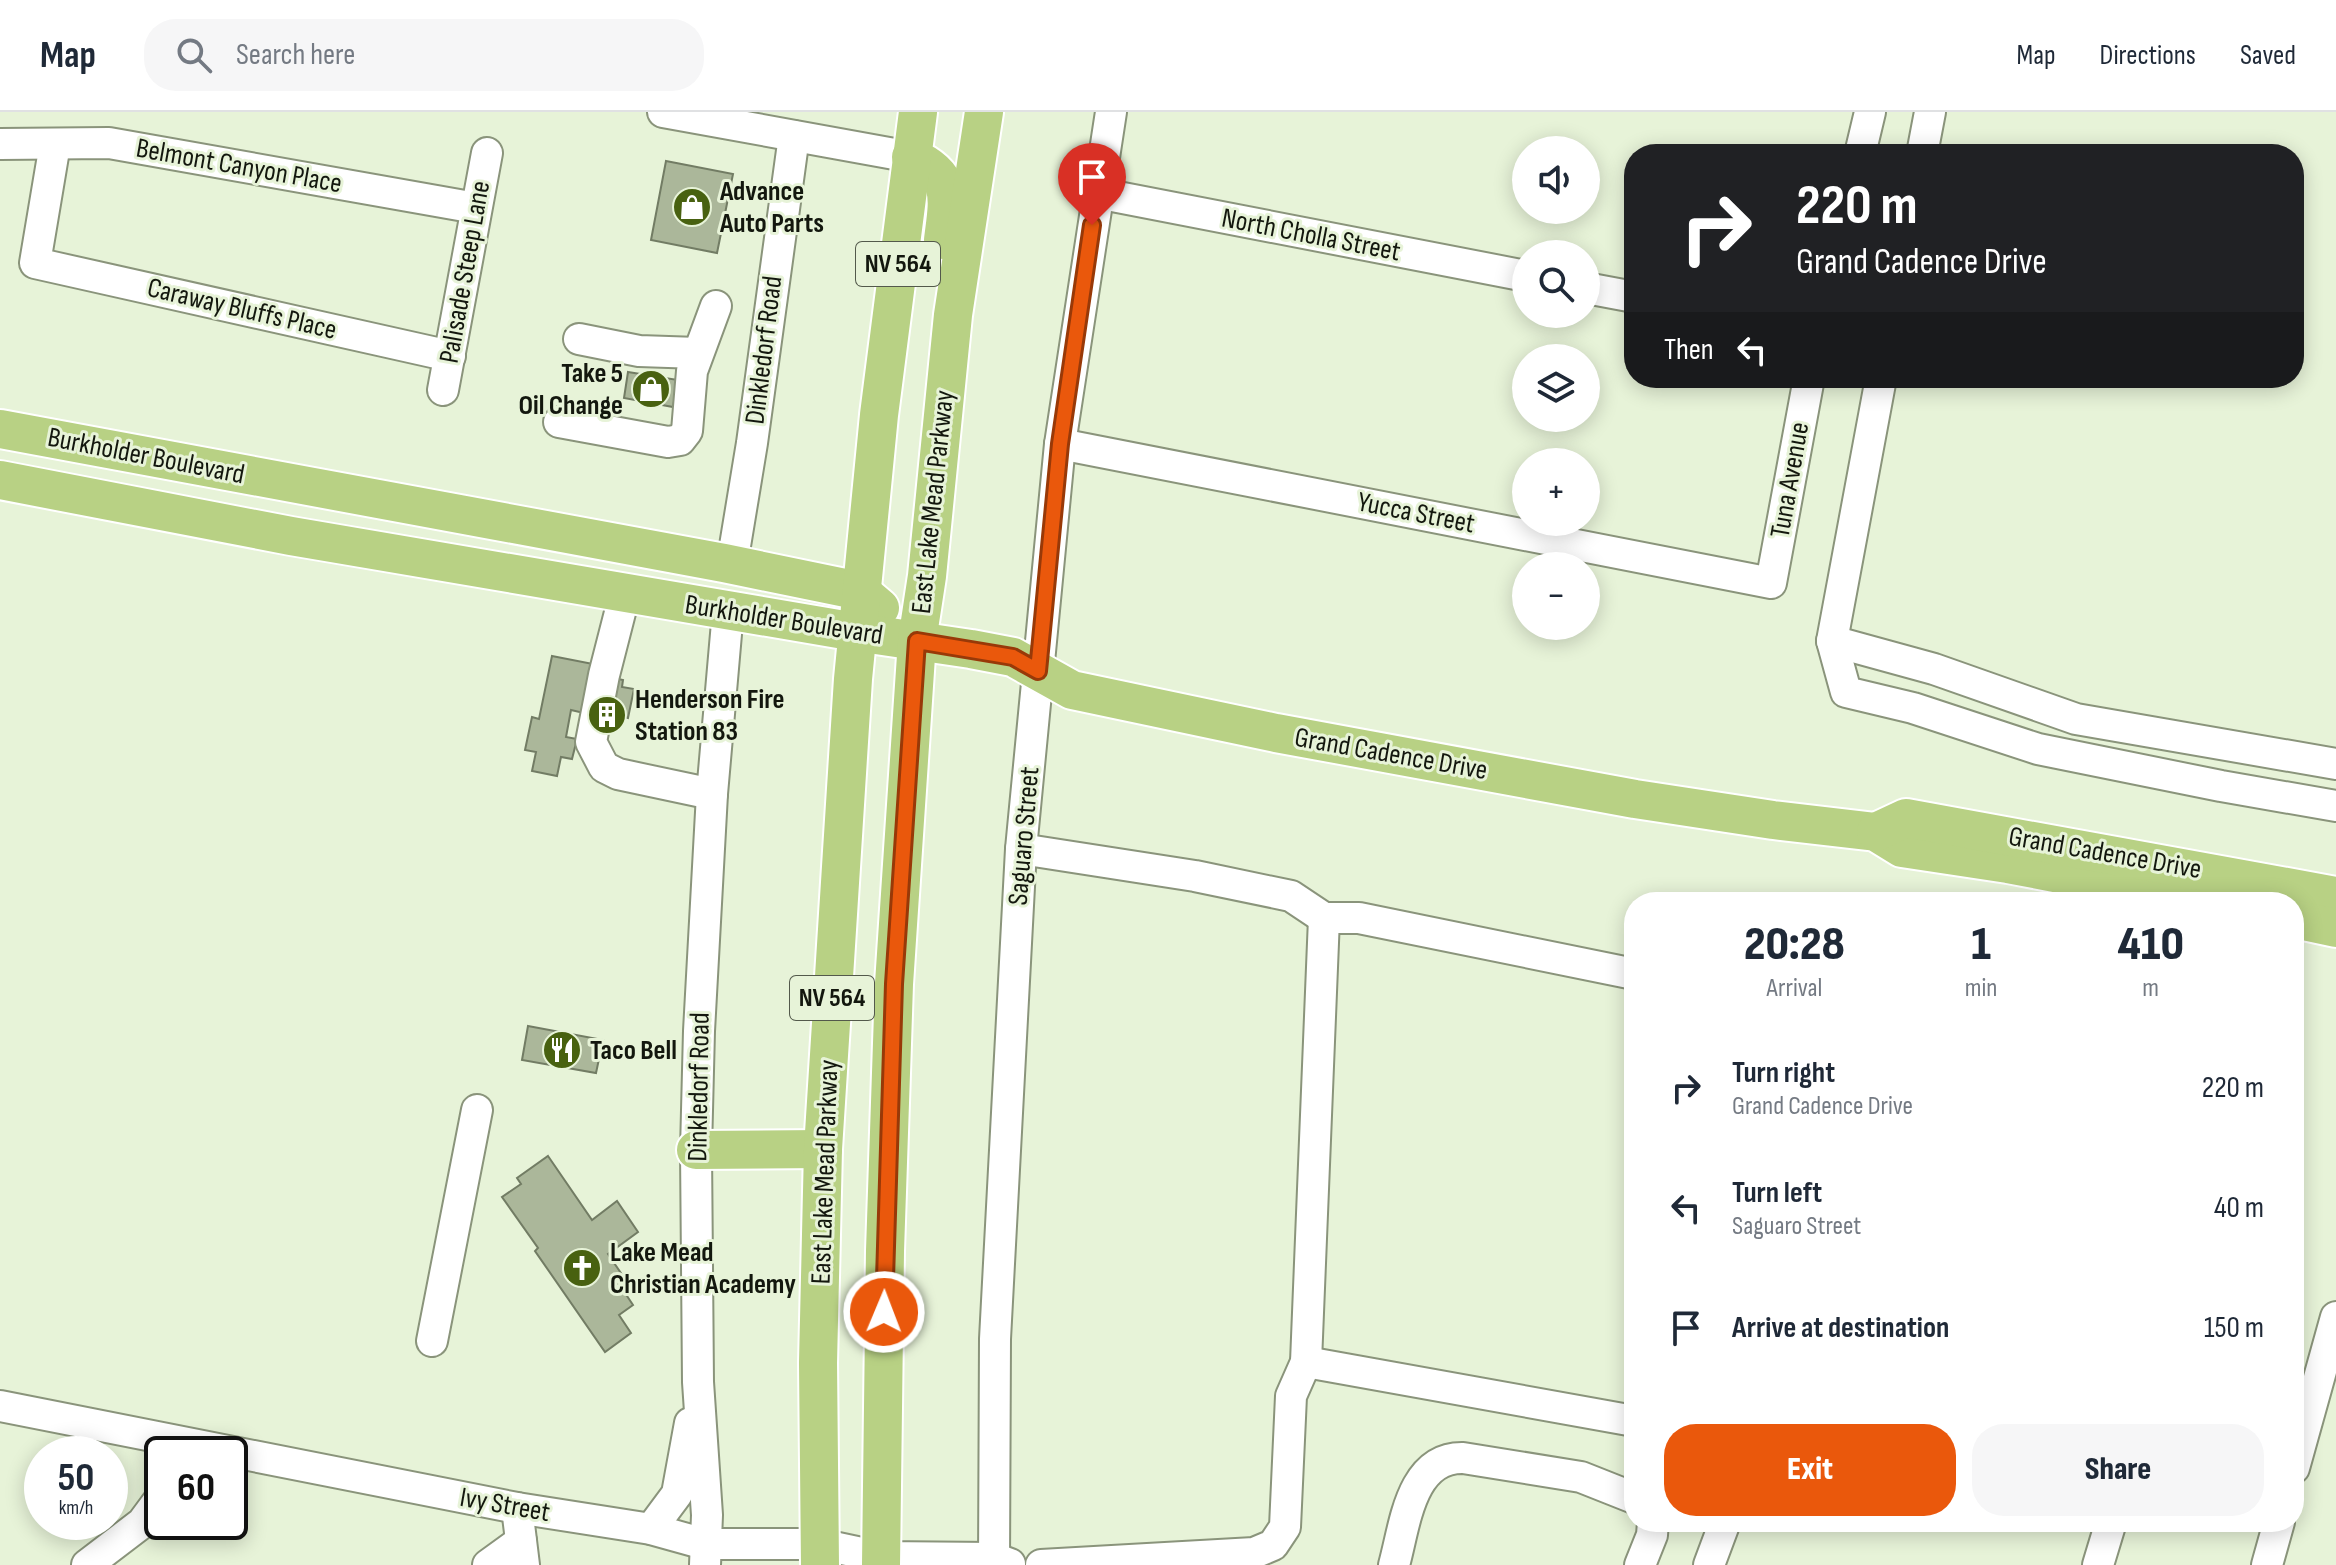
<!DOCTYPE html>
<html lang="en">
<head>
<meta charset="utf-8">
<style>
  :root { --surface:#fff; --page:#f6f6f7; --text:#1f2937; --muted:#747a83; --line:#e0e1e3; --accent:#ea580c }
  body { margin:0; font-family:"Sofia Sans Condensed",sans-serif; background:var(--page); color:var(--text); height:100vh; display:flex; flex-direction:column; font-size:30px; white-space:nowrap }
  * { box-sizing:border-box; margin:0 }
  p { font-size:26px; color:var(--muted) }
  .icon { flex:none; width:44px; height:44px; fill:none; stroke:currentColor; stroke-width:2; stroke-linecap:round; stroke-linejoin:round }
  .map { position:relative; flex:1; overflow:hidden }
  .panel { position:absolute; left:1624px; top:780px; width:680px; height:640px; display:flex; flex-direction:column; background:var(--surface); border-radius:32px; box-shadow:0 4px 20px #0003 }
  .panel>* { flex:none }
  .hud { position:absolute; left:1624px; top:32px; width:680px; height:244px; border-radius:32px; box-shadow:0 4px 20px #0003; background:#202124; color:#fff; overflow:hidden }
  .fabs { position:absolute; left:1512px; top:24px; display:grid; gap:16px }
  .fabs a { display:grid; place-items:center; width:88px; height:88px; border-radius:50%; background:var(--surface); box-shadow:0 4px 20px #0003; font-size:40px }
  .speed { position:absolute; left:24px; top:1324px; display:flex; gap:16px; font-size:40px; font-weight:700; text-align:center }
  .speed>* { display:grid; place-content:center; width:104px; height:104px; border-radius:50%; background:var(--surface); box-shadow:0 4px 20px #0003; line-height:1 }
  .speed small { font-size:20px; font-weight:400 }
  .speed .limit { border:4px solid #111; border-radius:12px; background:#fff; color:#111 }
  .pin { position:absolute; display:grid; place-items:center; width:68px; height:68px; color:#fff; margin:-82px -34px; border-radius:50% 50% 50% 0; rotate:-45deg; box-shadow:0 0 8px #0007 }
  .pin .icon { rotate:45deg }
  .me { position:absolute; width:88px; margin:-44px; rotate:1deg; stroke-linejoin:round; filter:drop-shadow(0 0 6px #0008) }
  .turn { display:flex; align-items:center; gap:28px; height:168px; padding:0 40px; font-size:36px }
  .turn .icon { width:104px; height:104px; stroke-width:2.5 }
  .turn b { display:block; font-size:56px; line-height:68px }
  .then { display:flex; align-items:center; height:76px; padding:0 40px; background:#0003; gap:16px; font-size:30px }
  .eta { display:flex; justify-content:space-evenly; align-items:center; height:136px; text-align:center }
  .eta b { font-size:48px; font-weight:800; line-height:56px }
  .button { display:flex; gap:16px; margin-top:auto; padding:16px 40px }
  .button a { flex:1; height:92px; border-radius:32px; background:var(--accent); color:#fff; font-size:32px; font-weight:800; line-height:92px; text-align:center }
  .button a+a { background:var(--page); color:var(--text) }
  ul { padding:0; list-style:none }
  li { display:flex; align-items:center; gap:24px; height:120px; padding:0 40px }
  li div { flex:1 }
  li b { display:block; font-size:30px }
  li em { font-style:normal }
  header { display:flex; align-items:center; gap:48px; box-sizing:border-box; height:112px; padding:0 40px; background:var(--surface); border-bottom:2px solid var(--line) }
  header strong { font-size:38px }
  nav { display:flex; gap:44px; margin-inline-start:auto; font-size:28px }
  .search { width:560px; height:72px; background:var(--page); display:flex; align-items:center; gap:20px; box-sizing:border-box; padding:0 28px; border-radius:32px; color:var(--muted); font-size:30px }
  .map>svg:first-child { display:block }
  .building { fill:#abb79a; stroke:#727c64; stroke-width:2 }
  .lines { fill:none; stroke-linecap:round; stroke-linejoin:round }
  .minor-casing { stroke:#8a947b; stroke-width:34 }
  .major-casing { stroke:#fff; stroke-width:42 }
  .minor { stroke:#fff; stroke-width:30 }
  .major { stroke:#b8d184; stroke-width:38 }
  .route-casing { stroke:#983908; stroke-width:20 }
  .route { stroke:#ea580c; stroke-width:14 }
  .labels { text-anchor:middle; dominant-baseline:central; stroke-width:6; stroke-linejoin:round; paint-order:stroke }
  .shield { fill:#e7f3d8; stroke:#53594b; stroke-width:2 }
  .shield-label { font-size:26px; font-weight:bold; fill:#13170e }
  .street-label { font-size:28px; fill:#13170e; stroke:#e7f3d8 }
  .poi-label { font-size:28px; font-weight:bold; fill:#13170e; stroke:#e7f3d8; text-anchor:start }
</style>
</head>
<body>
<header>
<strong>Map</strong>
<div class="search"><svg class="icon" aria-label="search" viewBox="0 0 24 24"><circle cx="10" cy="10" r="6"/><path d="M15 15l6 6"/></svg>Search here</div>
<nav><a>Map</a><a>Directions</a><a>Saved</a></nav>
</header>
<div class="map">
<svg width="2336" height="1453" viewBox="0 0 2336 1453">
  <rect width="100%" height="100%" fill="#e7f3d8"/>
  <g class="building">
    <path d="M666 49 733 62 717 141 651 128Z"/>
    <path d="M628 260 678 268 673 295 624 286Z"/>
    <path d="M552 544 593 552 591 561 623 568 622 575 634 577 628 606 619 604 618 612 584 605V601L571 598 566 625 577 627 572 647 561 645 557 664 532 659 536 640 525 638 532 605 539 607Z"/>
    <path d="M528 914 603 928 596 961 522 948Z"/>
    <path d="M548 1044 592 1108 617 1089 638 1120 608 1142 627 1170 621 1175 633 1193 619 1203 631 1221 605 1240 535 1139 538 1136 502 1085 521 1072 517 1066Z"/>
  </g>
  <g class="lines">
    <g class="minor-casing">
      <g id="minor">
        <path d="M663 0 911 45"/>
        <path d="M0 32 109 31 476 96"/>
        <path d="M55 32 35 151 450 244"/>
        <path d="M1860 42 1870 0"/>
        <path d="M1922 42 1930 0"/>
        <path d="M1097 81 1526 164"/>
        <path d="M1586 176 1634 185"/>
        <path d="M579 227 639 239 698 241"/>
        <path d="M1881 266 1832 529 1846 580 1913 596 2038 637 2221 674 2336 694"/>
        <path d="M443 278 487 41"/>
        <path d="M559 310 668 330 680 328 687 319 692 259 716 194"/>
        <path d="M1060 332 1771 471 1809 266"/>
        <path d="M732 452 752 331 794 24"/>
        <path d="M625 481 604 563 591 630 604 655 618 662 712 682"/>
        <path d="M1832 529 1934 557 2076 607 2336 652"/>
        <path d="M1021 737 1195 764 1291 784 1324 806H1359L1634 862"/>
        <path d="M432 1229 477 998"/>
        <path d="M1306 1250 1634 1309"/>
        <path d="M0 1294 517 1396 651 1417 705 1432H819L880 1445 994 1446 1010 1452"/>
        <path d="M2294 1356 2336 1205"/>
        <path d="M517 1396 524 1453"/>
        <path d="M651 1417 677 1382 690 1311"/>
        <path d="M87 1453 142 1411 162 1384"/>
        <path d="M488 1453 521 1429"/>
        <path d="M705 1453 707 1403 698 1270 696 1038 699 919 712 682 728 499"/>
        <path d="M994 1453 995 1227 1021 737 1060 332 1111 0"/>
        <path d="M1041 1453 1254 1441 1273 1433 1285 1415 1291 1284 1306 1250 1324 806"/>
        <path d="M1394 1453C1405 1414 1410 1345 1463 1346L1581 1365 1634 1386"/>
        <path d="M1640 1453 1652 1423 1653 1410"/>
        <path d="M1709 1453 1725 1410"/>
        <path d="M2098 1453 2111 1410"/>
        <path d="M2267 1453 2279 1410"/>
      </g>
    </g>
    <g class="major-casing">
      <g id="major">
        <path d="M911 45C955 63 948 87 943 128"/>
        <path d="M0 317 724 451 860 479 880 496"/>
        <path d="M0 368 291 424 856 520 971 537 1013 545 1072 578 1276 621 1635 687 1773 708 1876 720 1902 736 2008 752 2205 790"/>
        <path d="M1876 720 1906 706 2336 784"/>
        <path d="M2294 807 2336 816"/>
        <path d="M696 1038 823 1037"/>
        <path d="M820 1453 818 1251 823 1037 853 567 879 303 918 0"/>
        <path d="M881 1453 885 1139 894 872 917 529 927 464 953 203 984 0"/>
      </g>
    </g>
    <use href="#minor" class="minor"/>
    <use href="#major" class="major"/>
  </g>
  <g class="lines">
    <g class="route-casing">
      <path id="route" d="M884 1200 894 872 917 529 1013 545 1038 559 1060 332 1092 113"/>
    </g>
    <use href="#route" class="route"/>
  </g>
  <defs>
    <g id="shop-disc" transform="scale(2)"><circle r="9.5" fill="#486110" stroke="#e7f3d8"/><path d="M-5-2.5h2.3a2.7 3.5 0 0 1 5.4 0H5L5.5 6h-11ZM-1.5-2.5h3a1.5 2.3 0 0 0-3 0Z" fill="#fff"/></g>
    <g id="building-disc" transform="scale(2)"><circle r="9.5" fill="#486110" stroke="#e7f3d8"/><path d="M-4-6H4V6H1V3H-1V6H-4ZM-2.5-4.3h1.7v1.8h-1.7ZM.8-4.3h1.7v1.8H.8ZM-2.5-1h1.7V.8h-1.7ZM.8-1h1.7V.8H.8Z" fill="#fff"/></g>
    <g id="restaurant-disc" transform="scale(2)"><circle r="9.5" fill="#486110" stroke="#e7f3d8"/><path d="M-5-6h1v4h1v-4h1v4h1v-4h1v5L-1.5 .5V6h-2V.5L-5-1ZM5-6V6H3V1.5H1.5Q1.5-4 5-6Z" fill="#fff"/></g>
    <g id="church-disc" transform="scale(2)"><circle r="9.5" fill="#486110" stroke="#e7f3d8"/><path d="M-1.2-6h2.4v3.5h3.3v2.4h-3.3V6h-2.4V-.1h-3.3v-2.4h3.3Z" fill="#fff"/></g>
  </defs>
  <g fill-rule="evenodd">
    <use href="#shop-disc" x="692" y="95"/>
    <use href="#shop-disc" x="651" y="277"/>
    <use href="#building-disc" x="607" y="603"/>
    <use href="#restaurant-disc" x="562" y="938"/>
    <use href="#church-disc" x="582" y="1156"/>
  </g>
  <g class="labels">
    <g class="shield">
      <rect x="856" y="130" width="84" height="44" rx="6"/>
      <rect x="790" y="864" width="84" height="44" rx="6"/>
    </g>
    <g class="shield-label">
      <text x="898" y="152">NV 564</text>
      <text x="832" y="886">NV 564</text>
    </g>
    <g class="street-label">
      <text transform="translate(239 54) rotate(10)">Belmont Canyon Place</text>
      <text transform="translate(1311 123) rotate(11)">North Cholla Street</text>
      <text transform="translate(465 160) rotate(-80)">Palisade Steep Lane</text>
      <text transform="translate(242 197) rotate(13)">Caraway Bluffs Place</text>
      <text transform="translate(764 238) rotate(-83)">Dinkledorf Road</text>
      <text transform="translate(146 344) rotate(11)">Burkholder Boulevard</text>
      <text transform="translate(1790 368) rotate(-80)">Tuna Avenue</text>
      <text transform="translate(933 390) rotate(-84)">East Lake Mead Parkway</text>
      <text transform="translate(1416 401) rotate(11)">Yucca Street</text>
      <text transform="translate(784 508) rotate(9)">Burkholder Boulevard</text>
      <text transform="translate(1391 642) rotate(10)">Grand Cadence Drive</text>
      <text transform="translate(1024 724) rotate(-85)">Saguaro Street</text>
      <text transform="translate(2105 741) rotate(10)">Grand Cadence Drive</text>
      <text transform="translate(699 975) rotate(-89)">Dinkledorf Road</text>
      <text transform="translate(825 1060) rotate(-88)">East Lake Mead Parkway</text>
      <text transform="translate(505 1393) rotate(10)">Ivy Street</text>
    </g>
    <g class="poi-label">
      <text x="720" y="79">Advance<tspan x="720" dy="32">Auto Parts</tspan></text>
      <text x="623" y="261" text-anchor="end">Take 5<tspan x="623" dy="32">Oil Change</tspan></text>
      <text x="635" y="587">Henderson Fire<tspan x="635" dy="32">Station 83</tspan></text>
      <text x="590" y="938">Taco Bell</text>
      <text x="610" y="1140">Lake Mead<tspan x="610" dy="32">Christian Academy</tspan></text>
    </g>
  </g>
</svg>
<div class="fabs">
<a><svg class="icon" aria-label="sound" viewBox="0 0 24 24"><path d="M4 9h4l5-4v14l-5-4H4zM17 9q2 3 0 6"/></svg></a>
<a><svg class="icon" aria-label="search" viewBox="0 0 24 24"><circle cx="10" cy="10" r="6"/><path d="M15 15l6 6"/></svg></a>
<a><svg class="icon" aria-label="layers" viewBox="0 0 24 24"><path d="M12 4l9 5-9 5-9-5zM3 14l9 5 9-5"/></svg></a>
<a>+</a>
<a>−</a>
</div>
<div class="speed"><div>50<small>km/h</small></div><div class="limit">60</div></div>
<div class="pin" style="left:1092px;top:113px;background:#d93025"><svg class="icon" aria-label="arrive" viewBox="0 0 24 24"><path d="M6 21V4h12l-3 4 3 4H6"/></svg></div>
<svg class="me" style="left:884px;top:1200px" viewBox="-20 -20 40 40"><circle r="17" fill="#ea580c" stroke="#fff" stroke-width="3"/><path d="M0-11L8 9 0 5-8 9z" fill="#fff"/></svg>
<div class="hud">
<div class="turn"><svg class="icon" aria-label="right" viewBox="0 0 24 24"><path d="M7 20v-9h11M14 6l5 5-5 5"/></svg><div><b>220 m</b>Grand Cadence Drive</div></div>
<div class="then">Then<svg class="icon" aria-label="left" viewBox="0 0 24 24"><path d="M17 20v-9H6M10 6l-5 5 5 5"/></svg></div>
</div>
<section class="panel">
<div class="eta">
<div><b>20:28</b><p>Arrival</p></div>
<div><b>1</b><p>min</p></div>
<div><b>410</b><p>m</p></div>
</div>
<ul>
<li><svg class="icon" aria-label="right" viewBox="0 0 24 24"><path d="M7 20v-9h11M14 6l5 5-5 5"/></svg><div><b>Turn right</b><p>Grand Cadence Drive</p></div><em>220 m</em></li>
<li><svg class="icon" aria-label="left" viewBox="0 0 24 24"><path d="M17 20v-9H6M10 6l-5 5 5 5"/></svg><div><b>Turn left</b><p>Saguaro Street</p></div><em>40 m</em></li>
<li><svg class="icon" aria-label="arrive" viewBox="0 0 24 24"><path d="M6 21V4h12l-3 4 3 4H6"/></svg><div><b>Arrive at destination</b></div><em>150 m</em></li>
</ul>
<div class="button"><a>Exit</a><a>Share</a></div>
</section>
</div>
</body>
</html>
